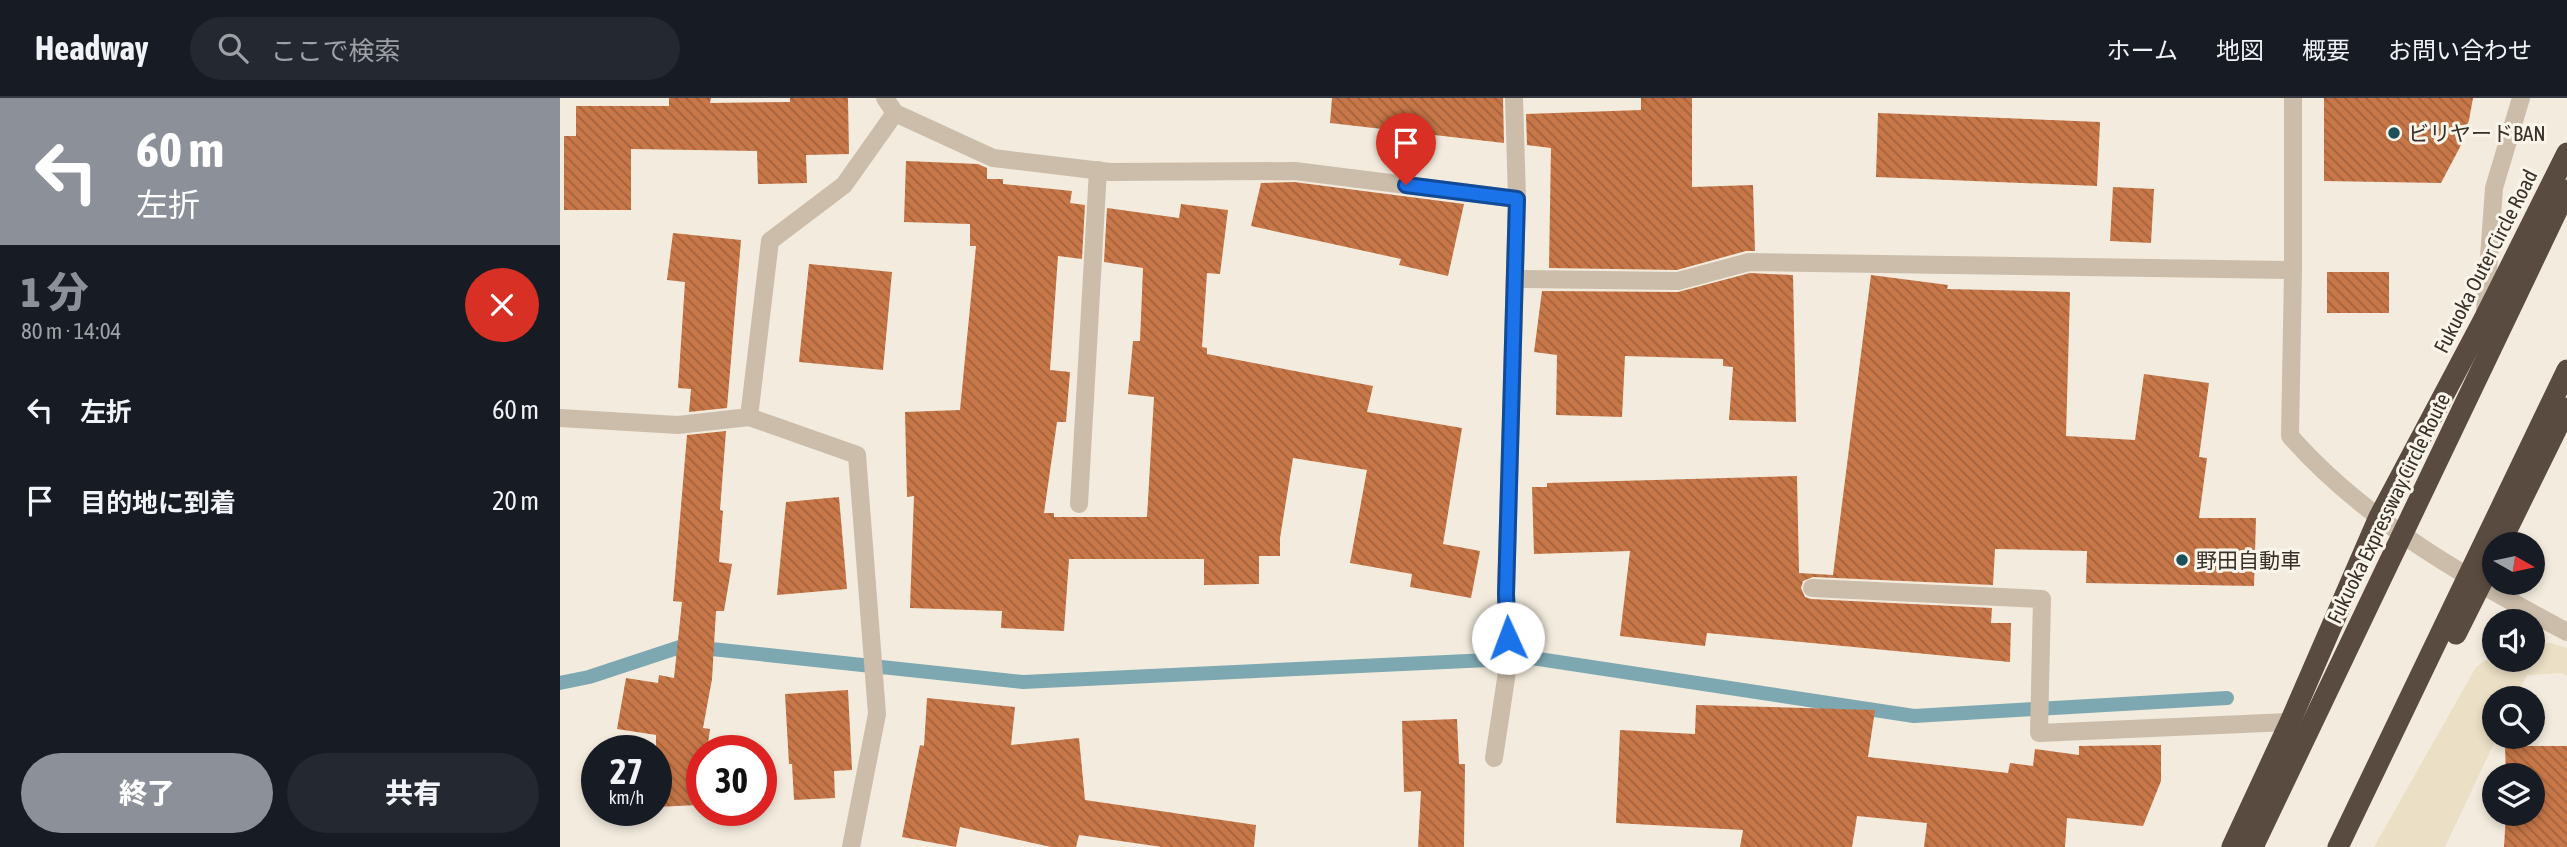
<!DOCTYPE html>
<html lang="ja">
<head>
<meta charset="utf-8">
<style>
  :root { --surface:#171b24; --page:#242831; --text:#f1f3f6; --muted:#9ea1a6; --line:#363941; --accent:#8c9099 }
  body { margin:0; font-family:"Asap Condensed","Noto Sans JP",sans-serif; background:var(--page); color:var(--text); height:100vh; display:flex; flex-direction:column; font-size:26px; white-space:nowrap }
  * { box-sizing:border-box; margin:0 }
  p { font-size:23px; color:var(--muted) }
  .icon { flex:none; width:38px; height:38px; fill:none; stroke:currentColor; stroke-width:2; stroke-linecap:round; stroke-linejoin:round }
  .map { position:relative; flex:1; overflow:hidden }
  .details { display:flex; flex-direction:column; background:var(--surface); width:560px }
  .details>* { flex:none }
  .hud { background:#8c9099; color:#fff; overflow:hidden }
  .needle { width:46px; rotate:99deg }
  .fabs { position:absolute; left:1922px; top:434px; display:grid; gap:14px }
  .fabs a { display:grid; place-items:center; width:63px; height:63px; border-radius:50%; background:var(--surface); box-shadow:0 4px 10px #0003; font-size:35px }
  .speed { position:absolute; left:21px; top:637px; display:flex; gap:14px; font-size:35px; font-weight:700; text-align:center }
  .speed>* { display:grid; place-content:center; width:91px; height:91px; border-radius:50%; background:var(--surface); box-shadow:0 4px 10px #0003; line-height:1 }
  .speed small { font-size:18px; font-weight:400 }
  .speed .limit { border:10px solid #d22; background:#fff; color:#111 }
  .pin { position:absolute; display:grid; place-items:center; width:60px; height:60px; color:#fff; margin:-72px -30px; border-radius:50% 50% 50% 0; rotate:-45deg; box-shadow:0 0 7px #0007 }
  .pin .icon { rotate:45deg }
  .me { position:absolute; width:77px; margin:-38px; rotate:358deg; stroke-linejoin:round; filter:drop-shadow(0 0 5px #0008) }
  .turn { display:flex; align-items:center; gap:24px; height:147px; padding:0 21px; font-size:32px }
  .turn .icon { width:91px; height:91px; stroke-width:2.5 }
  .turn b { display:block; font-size:49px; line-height:60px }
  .round { display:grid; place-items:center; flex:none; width:74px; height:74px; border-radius:37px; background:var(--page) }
  .overview { display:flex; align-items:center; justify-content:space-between; height:119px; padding:0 21px }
  h1 { font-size:42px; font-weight:800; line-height:52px; color:var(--accent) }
  .button { display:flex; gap:14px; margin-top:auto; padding:14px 21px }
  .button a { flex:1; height:80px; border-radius:42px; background:var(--accent); color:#fff; font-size:28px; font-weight:800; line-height:80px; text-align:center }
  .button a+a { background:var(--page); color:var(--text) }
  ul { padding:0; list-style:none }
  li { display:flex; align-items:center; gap:21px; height:91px; padding:0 21px }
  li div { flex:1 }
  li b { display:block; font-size:26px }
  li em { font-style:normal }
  header { display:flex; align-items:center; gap:42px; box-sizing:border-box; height:98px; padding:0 35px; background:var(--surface); border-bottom:2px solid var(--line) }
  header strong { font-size:33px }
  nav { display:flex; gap:38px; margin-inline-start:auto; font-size:24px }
  .search { width:490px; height:63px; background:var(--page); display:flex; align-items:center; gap:18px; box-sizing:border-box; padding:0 24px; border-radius:38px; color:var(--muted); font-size:26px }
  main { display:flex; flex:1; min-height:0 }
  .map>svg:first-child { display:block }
  .plaza { fill:#ebdfc5 }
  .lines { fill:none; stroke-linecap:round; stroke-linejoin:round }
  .stream { stroke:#7da8b1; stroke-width:14 }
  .building { fill:url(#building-back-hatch) }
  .minor { stroke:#ccbdaa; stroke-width:18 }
  .highway { stroke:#5a4b40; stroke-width:21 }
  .route-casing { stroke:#114b97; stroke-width:18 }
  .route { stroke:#1a73e8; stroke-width:12 }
  .poi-dot { fill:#1e505b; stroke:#faf5eb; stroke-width:2.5 }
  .labels { text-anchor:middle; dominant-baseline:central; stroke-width:6; stroke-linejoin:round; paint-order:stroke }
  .poi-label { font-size:21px; fill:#393029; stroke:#faf5eb; text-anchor:start }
  .street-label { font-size:21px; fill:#393029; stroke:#faf5eb }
</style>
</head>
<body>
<header>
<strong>Headway</strong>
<div class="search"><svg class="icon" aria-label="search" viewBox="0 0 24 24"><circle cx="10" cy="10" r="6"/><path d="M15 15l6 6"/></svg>ここで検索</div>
<nav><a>ホーム</a><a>地図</a><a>概要</a><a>お問い合わせ</a></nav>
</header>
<main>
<section class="details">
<div class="hud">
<div class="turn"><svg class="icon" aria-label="left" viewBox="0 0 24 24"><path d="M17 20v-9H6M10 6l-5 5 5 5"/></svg><div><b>60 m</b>左折</div></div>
</div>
<div class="overview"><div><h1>1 分</h1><p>80 m · 14:04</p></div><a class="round" style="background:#d93025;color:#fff"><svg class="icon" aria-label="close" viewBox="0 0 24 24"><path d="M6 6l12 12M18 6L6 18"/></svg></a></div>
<ul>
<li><svg class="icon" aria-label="left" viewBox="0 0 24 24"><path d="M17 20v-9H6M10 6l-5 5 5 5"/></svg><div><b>左折</b></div><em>60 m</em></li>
<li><svg class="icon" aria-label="arrive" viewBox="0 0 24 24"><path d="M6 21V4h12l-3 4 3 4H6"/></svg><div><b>目的地に到着</b></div><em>20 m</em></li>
</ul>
<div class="button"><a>終了</a><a>共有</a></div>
</section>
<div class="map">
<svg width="2007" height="749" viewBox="0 0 2007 749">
  <defs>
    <pattern id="building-back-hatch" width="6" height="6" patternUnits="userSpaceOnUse" patternTransform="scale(1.75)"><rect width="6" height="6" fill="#c77748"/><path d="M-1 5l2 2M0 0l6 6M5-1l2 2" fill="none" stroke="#a3623c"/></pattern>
  </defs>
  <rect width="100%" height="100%" fill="#f3ecde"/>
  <path class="plaza" d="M1990 545 2007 550V578L2001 575 1967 577 1956 600H1934V639H1937L1885 749H1814L1916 569 1934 557V562H1972V547Z"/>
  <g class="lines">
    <path class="stream" d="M0 585 29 579 123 548 463 584 972 560 1354 618 1667 600"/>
  </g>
  <g class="building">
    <path d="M109 0H151L150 5 230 4V0H288L289 56 246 57 247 85 198 86 197 53 71 51V112H4V38H16V8H109Z"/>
    <path d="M772 0H943L944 45 770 25Z"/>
    <path d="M1081 0H1132V89L1193 87 1195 153H1186L1117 172 989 170 991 50 967 47 966 16 1081 12Z"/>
    <path d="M1764 0H1913L1909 22 1900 49 1881 85 1764 83Z"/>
    <path d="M1318 15 1540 24 1537 88 1316 79Z"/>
    <path d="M346 63 418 66 427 70V81H443V86L512 93 510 105 525 107 522 161 498 158 490 272 510 274 506 324H497L484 415H494V419H587L594 299 568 296 573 243H580L583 170 544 164 547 110 619 120 621 106 668 112 660 176 647 175 642 249 647 250V256L813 288 807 314 902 330 883 446 920 453 911 500 850 489 852 476 790 465 807 372 733 360 720 440V458H699V486L644 487V461H509L504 533 441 530 442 513 350 510 354 398 347 399 345 314 400 312 416 148H410V126L344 124Z"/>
    <path d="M734 84 904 106 888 178 839 167 841 161 691 128 701 85Z"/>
    <path d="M1553 89 1594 91 1591 145 1550 143Z"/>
    <path d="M113 135 181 142 167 310 129 314 131 291 118 290 125 184 107 182Z"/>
    <path d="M249 166 332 174 323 272 239 264Z"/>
    <rect x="1767" y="174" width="62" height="41"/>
    <path d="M1190 175 1233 177 1236 324 1169 322 1173 269 1163 268V261L1065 258 1062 319 996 317 997 257 974 254 982 193 1118 194Z"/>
    <path d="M1311 177 1388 187 1387 191 1510 194 1506 338 1575 342 1584 276 1649 285 1639 359 1647 360 1639 420H1696L1694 488 1526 485 1527 453 1435 451 1433 487 1253 479 1243 483 1241 490 1245 499 1251 501 1432 510 1431 525H1451L1450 564 1147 535 1145 548 1060 538 1070 453 974 456 972 389H987V385L1237 378 1239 475 1273 477Z"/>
    <path d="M166 333 160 412 163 413 159 464 172 466 164 513H156L152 581 143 630 150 631 147 653H142V683L138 707 96 709V637L57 631 66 580 98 585 99 577 114 580 122 504 113 503 127 337Z"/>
    <path d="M279 399 287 491 217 497 226 404Z"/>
    <path d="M288 592 292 672 274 673 275 700 234 702 232 666H229L225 596Z"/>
    <path d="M367 600 455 609 451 647 519 640 525 702 696 727 694 749H602L519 737 516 749H491L400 729 396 749 342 739 360 647 364 648Z"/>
    <path d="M1136 607 1315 612 1308 659 1448 675 1450 665 1473 668 1475 651 1519 657V648L1601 647V683L1583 728 1507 720 1505 749H1364L1367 725 1297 718 1292 749H1180L1183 732 1056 725 1060 632 1135 636Z"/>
    <path d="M897 621 899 666H905L904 749H858L861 693 844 694 842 623Z"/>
    <path d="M1945 648H2007V749H1944L1946 716H1972V677H1946Z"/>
  </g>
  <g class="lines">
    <g class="minor">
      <path d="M325 0 335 15 433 60 550 74 735 73 957 101"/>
      <path d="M1733 0V172L1730 338C1803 422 1910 482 2007 534"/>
      <path d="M955 181 1118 183 1189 164 1733 172"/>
      <path d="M1925 214 1934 90 1961 0"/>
      <path d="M0 320 118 327 189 319"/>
      <path d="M519 406 538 72"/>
      <path d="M1252 490 1482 501 1479 635 1730 624"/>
      <path d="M934 660 947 574 946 496 957 101 954 0"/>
      <path d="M291 749 317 616 297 357 189 319 210 143 284 87 335 15"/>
    </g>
    <g class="highway">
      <path d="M1940 446 2007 310"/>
      <path d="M1896 536 1934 460"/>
      <path d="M1672 749 1730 624 1819 419 1924 221 2007 55"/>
      <path d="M1693 749 2007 92"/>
      <path d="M1778 749 2007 272"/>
    </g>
  </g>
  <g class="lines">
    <g class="route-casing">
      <path id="route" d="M846 87 957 101 946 496 948 540"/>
    </g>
    <use href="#route" class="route"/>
  </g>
  <g class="poi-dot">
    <circle cx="1834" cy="35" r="7"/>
    <circle cx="1622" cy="462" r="7"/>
  </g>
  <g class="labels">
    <g class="poi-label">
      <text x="1848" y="35">ビリヤードBAN</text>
      <text x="1636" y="462">野田自動車</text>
    </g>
    <g class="street-label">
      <text transform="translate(1925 163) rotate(-63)">Fukuoka Outer Circle Road</text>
      <text transform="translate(1828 410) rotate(-64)">Fukuoka Expressway Circle Route</text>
    </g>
  </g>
</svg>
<div class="fabs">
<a><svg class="needle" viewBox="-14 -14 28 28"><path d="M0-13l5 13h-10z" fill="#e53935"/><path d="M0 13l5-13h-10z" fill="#9ea1a6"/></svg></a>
<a><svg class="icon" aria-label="sound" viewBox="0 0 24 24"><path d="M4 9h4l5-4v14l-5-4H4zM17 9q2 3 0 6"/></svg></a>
<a><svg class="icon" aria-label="search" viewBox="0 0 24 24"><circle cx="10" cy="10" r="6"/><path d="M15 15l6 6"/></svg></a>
<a><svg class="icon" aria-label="layers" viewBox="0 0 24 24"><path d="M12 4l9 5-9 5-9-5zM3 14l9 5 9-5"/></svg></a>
</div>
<div class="speed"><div>27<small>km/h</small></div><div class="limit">30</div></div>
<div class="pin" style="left:846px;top:87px;background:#d93025"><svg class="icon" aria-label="arrive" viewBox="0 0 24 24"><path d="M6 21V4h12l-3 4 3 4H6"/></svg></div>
<svg class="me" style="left:948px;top:540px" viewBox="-20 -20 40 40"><circle r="19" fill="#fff"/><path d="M0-13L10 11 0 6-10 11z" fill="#1a73e8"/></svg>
</div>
</main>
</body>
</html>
